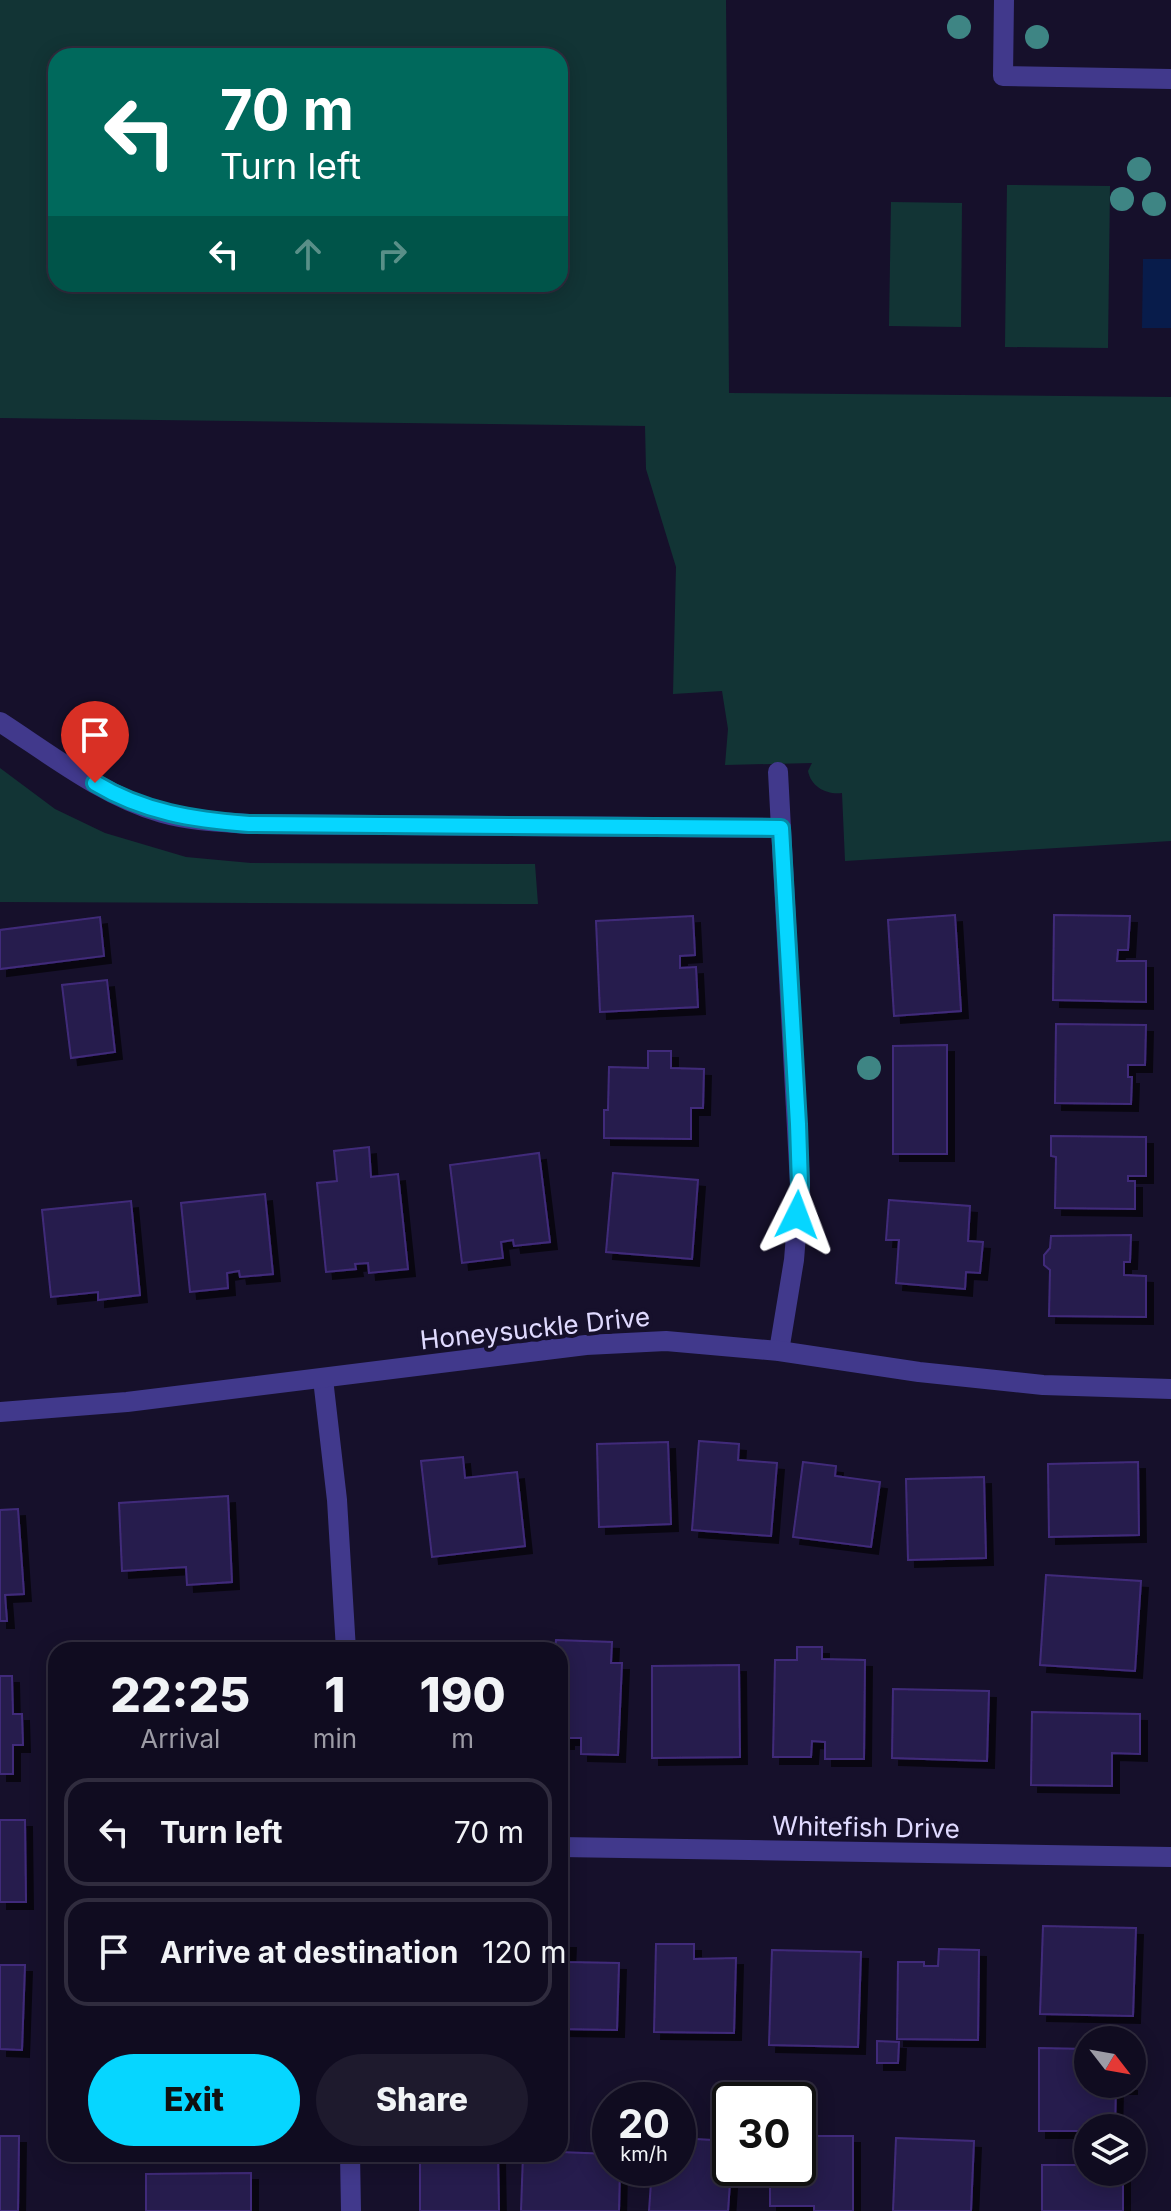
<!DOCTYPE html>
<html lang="en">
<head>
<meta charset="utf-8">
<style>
  :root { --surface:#100c20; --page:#1e1a2d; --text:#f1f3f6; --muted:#9c9ba5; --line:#302c3e; --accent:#06d6ff }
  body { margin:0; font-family:Inter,sans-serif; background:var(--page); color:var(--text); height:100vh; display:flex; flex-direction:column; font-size:30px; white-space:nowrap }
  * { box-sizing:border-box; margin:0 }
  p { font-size:26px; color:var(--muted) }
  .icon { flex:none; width:44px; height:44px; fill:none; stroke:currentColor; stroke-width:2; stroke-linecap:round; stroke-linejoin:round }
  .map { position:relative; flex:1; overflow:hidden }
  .drawer { position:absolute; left:48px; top:1642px; width:520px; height:520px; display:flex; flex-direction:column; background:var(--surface); border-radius:24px; box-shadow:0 4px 20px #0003,0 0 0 2px var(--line) }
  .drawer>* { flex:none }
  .hud { position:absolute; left:48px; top:48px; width:520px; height:244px; border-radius:24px; box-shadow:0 4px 20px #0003,0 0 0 2px var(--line); background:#00695c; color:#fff; overflow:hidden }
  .needle { width:52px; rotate:121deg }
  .buttons { position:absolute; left:1074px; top:2026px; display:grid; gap:16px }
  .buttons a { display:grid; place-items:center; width:72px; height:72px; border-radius:50%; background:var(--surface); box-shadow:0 4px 20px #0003,0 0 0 2px var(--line); font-size:40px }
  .speed { position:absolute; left:592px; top:2082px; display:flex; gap:16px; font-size:40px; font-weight:700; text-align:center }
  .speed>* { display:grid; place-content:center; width:104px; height:104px; border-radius:50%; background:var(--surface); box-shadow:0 4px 20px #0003,0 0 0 2px var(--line); line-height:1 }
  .speed small { font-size:20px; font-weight:400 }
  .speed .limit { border:4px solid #111; border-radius:12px; background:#fff; color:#111 }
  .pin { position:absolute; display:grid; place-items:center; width:68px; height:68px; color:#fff; margin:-82px -34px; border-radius:50% 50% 50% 0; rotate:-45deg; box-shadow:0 0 8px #0007 }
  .pin .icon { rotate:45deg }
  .me { position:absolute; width:88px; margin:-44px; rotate:3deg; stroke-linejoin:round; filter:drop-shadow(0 0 6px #0008) }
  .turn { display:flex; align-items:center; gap:28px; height:168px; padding:0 40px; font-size:36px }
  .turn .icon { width:104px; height:104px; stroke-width:2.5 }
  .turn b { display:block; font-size:56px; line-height:68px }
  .lanes { display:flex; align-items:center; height:76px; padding:0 40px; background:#0003; justify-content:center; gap:40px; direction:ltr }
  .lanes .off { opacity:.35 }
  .eta { display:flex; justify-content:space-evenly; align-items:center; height:136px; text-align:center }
  .eta b { font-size:48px; font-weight:800; line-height:56px }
  .action { display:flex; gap:16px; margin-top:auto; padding:16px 40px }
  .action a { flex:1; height:92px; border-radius:48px; background:var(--accent); color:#111; font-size:32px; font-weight:800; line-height:92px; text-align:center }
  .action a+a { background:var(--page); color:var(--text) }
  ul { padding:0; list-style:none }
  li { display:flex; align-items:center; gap:24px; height:108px; margin:0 16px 12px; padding:0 24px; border:4px solid var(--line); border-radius:24px }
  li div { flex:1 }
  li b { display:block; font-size:30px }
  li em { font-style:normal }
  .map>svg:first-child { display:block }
  .green { fill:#123435; fill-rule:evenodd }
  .water { fill:#081c4b }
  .building { fill:#281b4d; stroke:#402c7a; stroke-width:2; filter:url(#shadow) }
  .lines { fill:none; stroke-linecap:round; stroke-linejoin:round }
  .street { stroke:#41398c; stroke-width:20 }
  .tree { fill:#3e8584 }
  .route-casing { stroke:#048ba6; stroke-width:20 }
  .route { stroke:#06d6ff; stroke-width:14 }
  .labels { text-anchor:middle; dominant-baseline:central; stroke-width:8; stroke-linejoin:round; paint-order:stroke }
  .street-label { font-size:26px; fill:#e0daff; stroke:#16102b }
</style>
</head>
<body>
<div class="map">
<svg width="1171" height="2211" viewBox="0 0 1171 2211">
  <defs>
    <filter id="shadow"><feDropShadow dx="7" dy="7" stdDeviation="0" flood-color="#0009"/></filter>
  </defs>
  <rect width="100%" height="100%" fill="#16102b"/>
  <g class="green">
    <path d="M0 0H726L729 393 1171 397V841L845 861 842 793C827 795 811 787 808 771L812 763 725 765 728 729 722 691 673 694 676 567 646 469 645 426 0 418ZM56 56H560V284H56Z"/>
    <path d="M1007 185 1110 186 1108 348 1005 347Z"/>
    <path d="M891 202 962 203 961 327 889 326Z"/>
    <path d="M0 768 55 809 105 833 186 857 251 863 535 864 538 904 0 902Z"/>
  </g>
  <path class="water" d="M1143 259H1171V328H1142Z"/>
  <g class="building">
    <path d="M955 915 961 1011 894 1016 888 920Z"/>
    <path d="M1054 915 1130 916 1128 950H1118L1117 961H1146V1002L1053 1000Z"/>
    <path d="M693 916 695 955 680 956V968L696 967 698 1007 600 1012 596 921Z"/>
    <path d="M100 917 104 956 0 969V930Z"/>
    <path d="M107 980 115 1052 71 1058 62 985Z"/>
    <path d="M1056 1024 1146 1025 1145 1065H1128V1077H1132L1131 1104 1055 1103Z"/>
    <path d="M947 1045V1154H893V1046Z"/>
    <path d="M648 1051H671V1068L704 1069 703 1108H691V1139L604 1138V1110H608L609 1067 648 1068Z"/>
    <path d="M1051 1136 1146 1137V1176H1128V1181H1135V1209L1055 1208 1056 1157 1051 1156Z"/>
    <path d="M369 1147 371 1177 398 1174 408 1269 369 1273 368 1263 355 1264 356 1269 326 1272 317 1183 337 1181 334 1151Z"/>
    <path d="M539 1153 550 1242 514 1246 513 1240 501 1242 503 1258 462 1263 450 1165Z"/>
    <path d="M613 1173 698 1180 692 1259 606 1252Z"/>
    <path d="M265 1194 273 1274 240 1277 239 1271 227 1273 228 1288 190 1292 181 1203Z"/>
    <path d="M889 1200 970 1206 968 1241 983 1242 980 1273 966 1272 965 1289 896 1283 899 1240H886Z"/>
    <path d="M131 1201 140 1295 98 1300V1292L51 1297 42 1210Z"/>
    <path d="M1131 1235 1130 1262H1124V1275L1146 1276V1317L1049 1316 1050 1270 1044 1265V1255L1050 1248 1051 1236Z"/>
    <path d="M699 1441 739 1444 738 1460 777 1463 771 1536 692 1530Z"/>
    <path d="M668 1442 671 1524 599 1527 597 1444Z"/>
    <path d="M463 1457 465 1478 517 1472 525 1546 432 1557 421 1461Z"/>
    <path d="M803 1462 836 1466 835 1476 880 1482 871 1547 793 1537Z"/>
    <path d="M1138 1462 1139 1535 1049 1537 1048 1464Z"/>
    <path d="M984 1477 986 1558 908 1560 906 1479Z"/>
    <path d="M228 1496 232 1582 187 1585 186 1567 122 1571 119 1503Z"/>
    <path d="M18 1509 24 1594 5 1595 7 1621H0V1510Z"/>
    <path d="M1046 1575 1141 1581 1135 1671 1040 1665Z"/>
    <path d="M556 1640 612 1642 611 1663H622L618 1755 581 1754V1738H567V1742H560V1650H555Z"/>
    <path d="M797 1647H822V1659L865 1660 864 1759H825V1742L812 1741 811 1757H773L775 1660H797Z"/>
    <path d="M739 1665 740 1757 652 1758V1666Z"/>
    <path d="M0 1676H12L13 1714H22L23 1745H13V1774H0Z"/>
    <path d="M893 1689 989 1691 987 1761 892 1758Z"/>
    <path d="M1032 1712 1140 1714V1754L1112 1753V1786L1031 1785Z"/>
    <path d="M0 1820H25L26 1902H0Z"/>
    <path d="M1043 1926 1136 1928 1133 2016 1040 2014Z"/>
    <path d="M560 1941H569L568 1962 619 1963 617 2030 560 2029Z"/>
    <path d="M656 1944H694V1959L736 1958 734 2033 654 2032Z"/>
    <path d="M939 1949 979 1950 978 2040 897 2039 898 1962H924V1966H938Z"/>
    <path d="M772 1950 861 1952 858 2047 769 2045Z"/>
    <path d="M0 1965H25L22 2050 0 2049Z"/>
    <path d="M877 2041 899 2042 898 2063H877Z"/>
    <path d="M1039 2048 1088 2049V2084H1130V2087H1116L1115 2128H1088V2131H1039Z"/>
    <path d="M0 2136H19L18 2211H0Z"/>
    <path d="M798 2136H853V2211H814V2206H770V2168H798Z"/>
    <path d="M678 2138 730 2141 731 2168 728 2211H649L652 2168H678Z"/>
    <path d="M896 2138 974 2141 971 2211H893Z"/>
    <path d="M560 2152 610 2154V2168H620L619 2211H521L523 2154Z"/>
    <path d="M420 2154H498L499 2211H420Z"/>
    <path d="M1042 2165H1088V2172H1123V2211H1042Z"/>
    <path d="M251 2173V2211H146V2174Z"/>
  </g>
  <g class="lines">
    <g class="street">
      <path d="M1004 0 1003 76 1171 79"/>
      <path d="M0 722C51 755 103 796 162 813 190 821 220 822 249 824L781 828"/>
      <path d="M778 772 800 1185 794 1260 779 1351"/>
      <path d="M323 1379 337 1500 346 1650"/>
      <path d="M0 1412 127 1402 586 1345 666 1341 779 1351 919 1372 1043 1385 1171 1389"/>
      <path d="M560 1847 1171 1857"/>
      <path d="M350 2154 351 2211"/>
    </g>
  </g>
  <g class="tree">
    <circle cx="959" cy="27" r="12"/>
    <circle cx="1037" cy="37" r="12"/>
    <circle cx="1139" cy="169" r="12"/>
    <circle cx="1122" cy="199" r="12"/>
    <circle cx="1154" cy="204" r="12"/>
    <circle cx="869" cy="1068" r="12"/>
  </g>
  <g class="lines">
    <g class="route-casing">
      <path id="route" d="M95 783C143 812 194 820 249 824L781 828 798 1124 800 1185 797 1215"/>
    </g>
    <use href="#route" class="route"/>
  </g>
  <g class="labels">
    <g class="street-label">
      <text transform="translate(535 1328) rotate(-6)">Honeysuckle Drive</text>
      <text transform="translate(866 1827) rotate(1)">Whitefish Drive</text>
    </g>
  </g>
</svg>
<div class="buttons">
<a><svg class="needle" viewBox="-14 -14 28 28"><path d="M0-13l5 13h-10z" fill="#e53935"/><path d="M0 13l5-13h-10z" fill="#9c9ba5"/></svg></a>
<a><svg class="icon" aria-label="layers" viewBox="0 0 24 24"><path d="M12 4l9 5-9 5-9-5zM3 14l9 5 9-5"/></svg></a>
</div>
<div class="speed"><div>20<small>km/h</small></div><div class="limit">30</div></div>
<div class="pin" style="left:95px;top:783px;background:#d93025"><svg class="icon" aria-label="arrive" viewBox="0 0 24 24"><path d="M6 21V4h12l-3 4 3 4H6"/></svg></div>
<svg class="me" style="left:797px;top:1215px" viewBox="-20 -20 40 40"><path d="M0-17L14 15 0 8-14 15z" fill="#06d6ff" stroke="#fff" stroke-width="4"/></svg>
<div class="hud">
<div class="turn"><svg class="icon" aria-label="left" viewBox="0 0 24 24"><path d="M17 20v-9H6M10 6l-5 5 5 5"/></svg><div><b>70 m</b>Turn left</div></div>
<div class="lanes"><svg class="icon" aria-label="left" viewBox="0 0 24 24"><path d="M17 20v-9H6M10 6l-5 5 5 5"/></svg><svg class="icon off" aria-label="ahead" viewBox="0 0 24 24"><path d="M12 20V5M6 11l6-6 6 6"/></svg><svg class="icon off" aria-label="right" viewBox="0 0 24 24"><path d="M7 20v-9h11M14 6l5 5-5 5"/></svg></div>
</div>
<section class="drawer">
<div class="eta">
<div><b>22:25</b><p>Arrival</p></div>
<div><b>1</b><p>min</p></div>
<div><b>190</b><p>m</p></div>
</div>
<ul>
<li><svg class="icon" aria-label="left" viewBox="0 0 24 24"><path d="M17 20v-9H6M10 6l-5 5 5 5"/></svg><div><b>Turn left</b></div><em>70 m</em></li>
<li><svg class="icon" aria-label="arrive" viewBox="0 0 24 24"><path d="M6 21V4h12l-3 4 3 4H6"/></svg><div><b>Arrive at destination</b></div><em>120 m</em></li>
</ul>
<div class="action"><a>Exit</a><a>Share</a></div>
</section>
</div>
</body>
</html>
